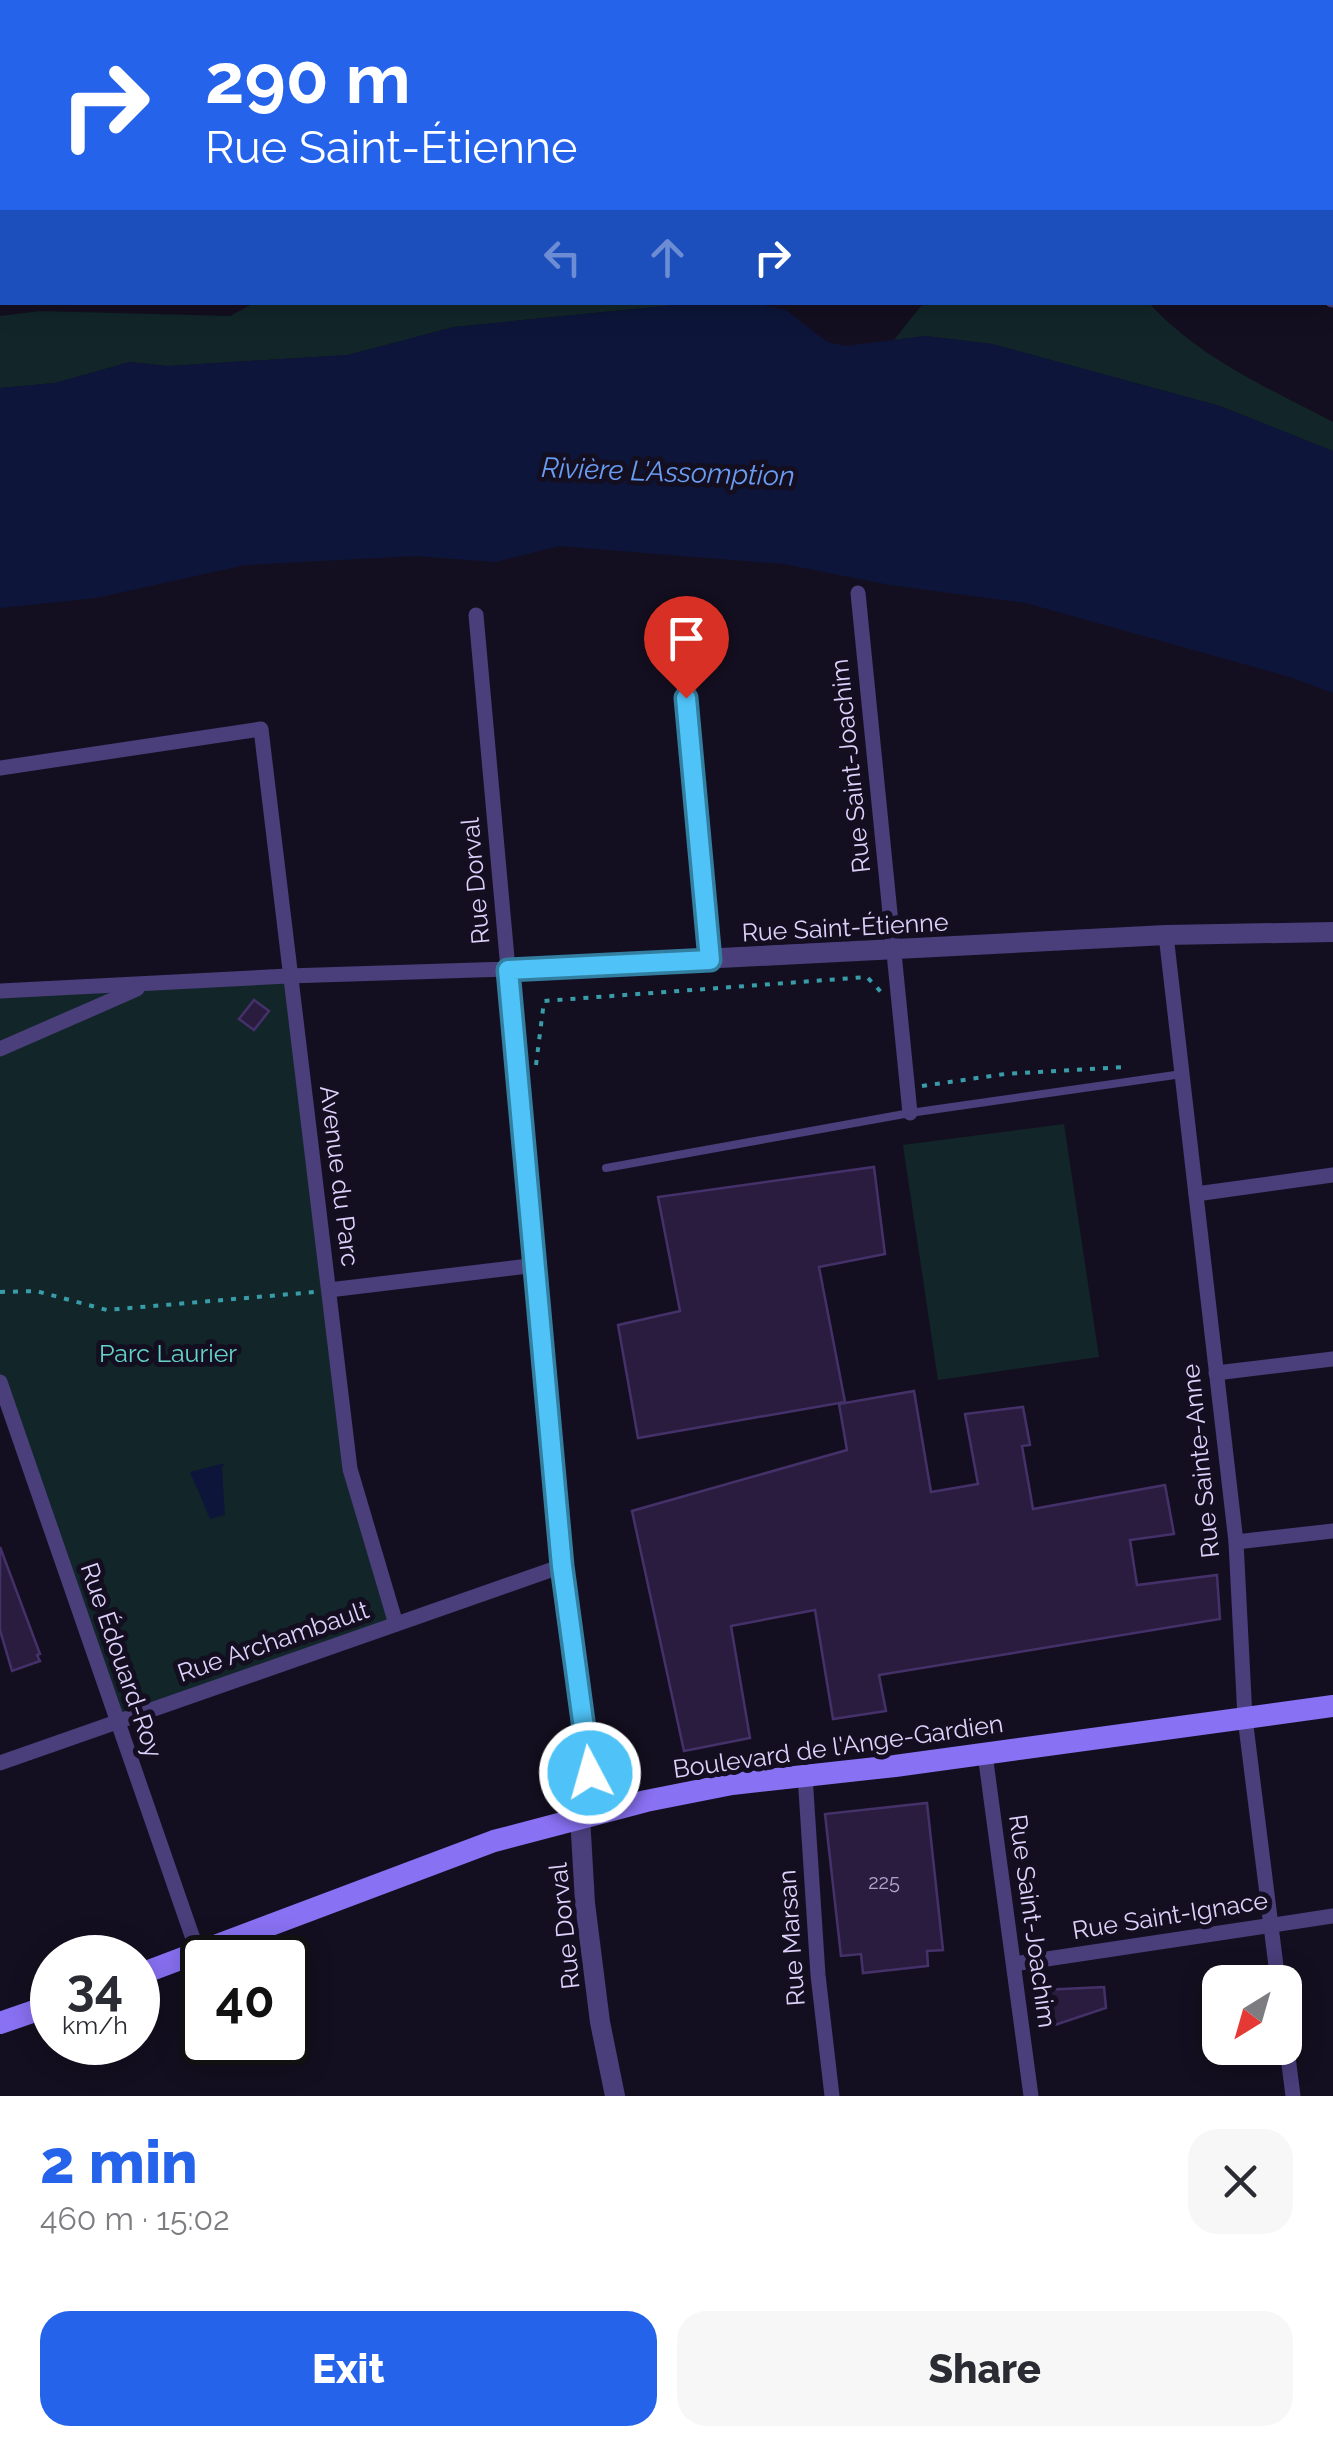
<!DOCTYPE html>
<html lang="en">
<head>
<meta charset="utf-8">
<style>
  :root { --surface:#fff; --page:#f7f7f7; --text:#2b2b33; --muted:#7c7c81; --accent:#2563eb }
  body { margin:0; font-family:Raleway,sans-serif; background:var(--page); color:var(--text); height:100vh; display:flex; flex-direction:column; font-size:38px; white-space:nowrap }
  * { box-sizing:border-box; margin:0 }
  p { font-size:32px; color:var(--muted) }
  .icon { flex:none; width:55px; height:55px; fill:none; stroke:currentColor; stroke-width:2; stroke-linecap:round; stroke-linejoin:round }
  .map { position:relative; height:2096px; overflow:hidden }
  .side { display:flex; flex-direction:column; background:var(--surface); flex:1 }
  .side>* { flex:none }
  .top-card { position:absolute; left:0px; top:0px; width:1335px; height:305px; box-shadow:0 5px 25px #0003; background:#2563eb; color:#fff; overflow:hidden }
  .needle { width:65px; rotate:217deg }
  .tools { position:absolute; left:1202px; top:1965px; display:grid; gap:20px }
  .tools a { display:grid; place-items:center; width:100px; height:100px; border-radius:20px; background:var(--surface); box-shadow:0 5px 25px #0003; font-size:50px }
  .speed { position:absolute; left:30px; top:1935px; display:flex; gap:20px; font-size:50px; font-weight:700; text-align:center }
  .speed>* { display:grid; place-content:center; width:130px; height:130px; border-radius:50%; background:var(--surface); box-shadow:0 5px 25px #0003; line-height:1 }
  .speed small { font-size:25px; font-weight:400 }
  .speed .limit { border:5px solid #111; border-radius:15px; background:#fff; color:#111 }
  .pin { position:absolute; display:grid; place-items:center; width:85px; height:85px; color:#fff; margin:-102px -42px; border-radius:50% 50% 50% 0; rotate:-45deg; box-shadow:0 0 10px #0007 }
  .pin .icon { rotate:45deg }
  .me { position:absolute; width:110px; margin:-55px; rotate:354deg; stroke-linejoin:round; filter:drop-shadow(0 0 8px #0008) }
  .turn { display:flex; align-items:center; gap:35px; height:210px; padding:0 40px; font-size:45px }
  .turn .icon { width:130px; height:130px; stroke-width:2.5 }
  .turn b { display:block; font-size:70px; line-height:85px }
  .lanes { display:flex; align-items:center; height:95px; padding:0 40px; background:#0003; justify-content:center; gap:50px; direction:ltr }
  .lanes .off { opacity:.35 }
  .round { display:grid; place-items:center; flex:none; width:105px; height:105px; border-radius:30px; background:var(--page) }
  .head { display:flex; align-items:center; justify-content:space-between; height:170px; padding:0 40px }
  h1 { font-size:60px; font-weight:800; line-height:75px; color:var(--accent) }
  .button { display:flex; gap:20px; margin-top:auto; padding:20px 40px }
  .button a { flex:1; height:115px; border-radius:30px; background:var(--accent); color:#fff; font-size:40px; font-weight:800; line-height:115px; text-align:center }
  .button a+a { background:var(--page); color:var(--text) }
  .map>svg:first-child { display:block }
  .green { fill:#122629 }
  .water { fill:#0d163a }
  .building { fill:#291c3f; stroke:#453169; stroke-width:2.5 }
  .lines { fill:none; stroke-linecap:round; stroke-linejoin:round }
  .path { stroke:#389da8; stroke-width:4; stroke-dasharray:5 8; stroke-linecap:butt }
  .service { stroke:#4a3e7b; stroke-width:8 }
  .minor { stroke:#4a3e7b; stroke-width:15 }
  .tertiary { stroke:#4a3e7b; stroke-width:20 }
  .secondary { stroke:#8971f3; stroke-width:22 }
  .route-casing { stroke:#337fa1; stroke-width:25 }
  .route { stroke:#4fc3f7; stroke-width:18 }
  .labels { text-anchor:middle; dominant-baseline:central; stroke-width:10; stroke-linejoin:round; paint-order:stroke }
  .number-label { font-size:20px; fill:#b0a4cc }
  .street-label { font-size:25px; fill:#ddd1fb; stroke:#140f20 }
  .park-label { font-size:25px; fill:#64d4ca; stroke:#140f20 }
  .water-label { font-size:28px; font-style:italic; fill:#699cf2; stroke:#140f20 }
</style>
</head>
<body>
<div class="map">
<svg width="1333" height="2096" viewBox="0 0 1333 2096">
  <rect width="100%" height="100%" fill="#140f20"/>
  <g class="green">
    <path d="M256 302H673L675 305 454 327 348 355 168 366 130 362 55 383 0 388V316L40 311 230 316Z"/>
    <path d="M931 303H1149C1199 358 1268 388 1333 422V451L1220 406 992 344 925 336 894 340 921 306Z"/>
    <path d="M288 976 350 1469 396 1624 117 1722 0 1382V991Z"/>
    <path d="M1064 1124 1099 1357 938 1380 903 1145Z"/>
  </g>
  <g class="water">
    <path d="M749 302 786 310 827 342 846 346 925 336 992 344 1220 406 1333 451V693L1293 678 1026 603 890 585 784 564 559 546 495 562 415 556 245 565 96 598 0 608V388L55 383 130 362 168 366 348 355 454 327 675 305Z"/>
    <path d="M225 1463 222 1468 225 1515 210 1519 190 1472Z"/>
  </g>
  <g class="building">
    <path d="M254 1000 269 1011 254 1030 239 1019Z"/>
    <path d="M874 1167 885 1254 819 1267 845 1402 638 1438 618 1325 680 1311 658 1197Z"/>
    <path d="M914 1391 931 1492 978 1484 965 1414 1023 1407 1030 1445 1022 1446 1033 1509 1165 1485 1174 1534 1130 1540 1137 1585 1217 1575 1220 1619 879 1675 886 1711 833 1719 815 1610 731 1626 750 1738 684 1751 632 1511 847 1450 839 1404Z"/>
    <path d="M0 1547 40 1654 37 1655 40 1661 12 1671 0 1630Z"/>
    <path d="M927 1803 943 1950 927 1951 928 1966 863 1973 861 1954 841 1956 825 1814Z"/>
    <path d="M1104 1987 1106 2008 1055 2025 1042 1990Z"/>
  </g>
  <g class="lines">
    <g class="path">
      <path d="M536 1065 544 1001 867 977 881 992"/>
      <path d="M922 1086 1005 1074 1126 1067"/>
      <path d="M0 1292 36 1291 107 1310 315 1292"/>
    </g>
    <path class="service" d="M606 1168 910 1113 1182 1074"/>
    <g class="minor">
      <path d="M1332 300H1333"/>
      <path d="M858 593 910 1113"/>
      <path d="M679 623 709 960"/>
      <path d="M0 768 261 729 350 1469 396 1624"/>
      <path d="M1166 935 1236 1542 1245 1718 1278 1982"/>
      <path d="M0 991 288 976 508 969 476 615"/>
      <path d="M0 1049 137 989"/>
      <path d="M1196 1194 1333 1175"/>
      <path d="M329 1290 537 1265"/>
      <path d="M1216 1373 1333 1359"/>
      <path d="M0 1382 198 1953"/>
      <path d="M1236 1542 1333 1531"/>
      <path d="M985 1754 1031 2096"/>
      <path d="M0 1763 562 1566"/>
      <path d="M805 1775 818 1975 832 2096"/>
      <path d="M1014 1964 1333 1916"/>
      <path d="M1285 2033 1293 2096"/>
    </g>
    <g class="tertiary">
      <path d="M1332 14H1333"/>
      <path d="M0 221 2 220"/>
      <path d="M615 2096 600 2022 585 1903 580 1816 589 1773 562 1566 508 969 1166 935 1333 932"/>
    </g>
    <g class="secondary">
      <path d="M138 1975 494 1841 646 1801 732 1784 895 1766 1333 1706"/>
      <path d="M0 2023 52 2005"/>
    </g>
  </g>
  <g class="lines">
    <g class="route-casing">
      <path id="route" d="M590 1773 562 1566 508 970 710 960 686 698"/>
    </g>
    <use href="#route" class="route"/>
  </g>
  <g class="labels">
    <g class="number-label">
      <text x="884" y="1882">225</text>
    </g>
    <g class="street-label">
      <text transform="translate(850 766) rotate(-96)">Rue Saint-Joachim</text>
      <text transform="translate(475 881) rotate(-95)">Rue Dorval</text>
      <text transform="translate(845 927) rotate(-3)">Rue Saint-Étienne</text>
      <text transform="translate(340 1176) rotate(83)">Avenue du Parc</text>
      <text transform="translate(1200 1461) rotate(-96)">Rue Sainte-Anne</text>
      <text transform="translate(273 1641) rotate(-19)">Rue Archambault</text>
      <text transform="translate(122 1660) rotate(71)">Rue Édouard-Roy</text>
      <text transform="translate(838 1746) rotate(-8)">Boulevard de l'Ange-Gardien</text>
      <text transform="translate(1170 1915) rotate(-9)">Rue Saint-Ignace</text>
      <text transform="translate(1033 1921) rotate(82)">Rue Saint-Joachim</text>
      <text transform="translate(564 1926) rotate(-96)">Rue Dorval</text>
      <text transform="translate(791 1938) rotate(-94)">Rue Marsan</text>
    </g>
    <g class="park-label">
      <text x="168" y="1353">Parc Laurier</text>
    </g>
    <g class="water-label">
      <text transform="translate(668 472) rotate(2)">Rivière L'Assomption</text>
    </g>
  </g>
</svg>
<div class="tools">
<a><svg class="needle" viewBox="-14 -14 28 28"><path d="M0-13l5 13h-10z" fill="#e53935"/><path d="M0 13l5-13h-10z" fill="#7c7c81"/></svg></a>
</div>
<div class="speed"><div>34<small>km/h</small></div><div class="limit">40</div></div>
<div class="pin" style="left:686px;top:698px;background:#d93025"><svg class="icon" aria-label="arrive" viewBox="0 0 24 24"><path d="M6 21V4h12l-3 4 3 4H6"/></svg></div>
<svg class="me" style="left:590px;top:1773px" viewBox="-20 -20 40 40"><circle r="17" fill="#4fc3f7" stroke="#fff" stroke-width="3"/><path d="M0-11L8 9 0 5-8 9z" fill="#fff"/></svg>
<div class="top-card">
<div class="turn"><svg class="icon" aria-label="right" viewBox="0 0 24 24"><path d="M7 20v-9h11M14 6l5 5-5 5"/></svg><div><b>290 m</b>Rue Saint-Étienne</div></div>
<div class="lanes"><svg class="icon off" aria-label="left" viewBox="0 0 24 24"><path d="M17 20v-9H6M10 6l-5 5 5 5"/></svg><svg class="icon off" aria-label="ahead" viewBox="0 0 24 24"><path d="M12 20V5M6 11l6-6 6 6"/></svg><svg class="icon" aria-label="right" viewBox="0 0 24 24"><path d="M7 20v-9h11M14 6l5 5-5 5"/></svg></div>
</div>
</div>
<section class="side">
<div class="head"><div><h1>2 min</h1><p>460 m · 15:02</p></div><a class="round"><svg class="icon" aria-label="close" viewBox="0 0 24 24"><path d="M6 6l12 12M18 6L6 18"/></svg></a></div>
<div class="button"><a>Exit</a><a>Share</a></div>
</section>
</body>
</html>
